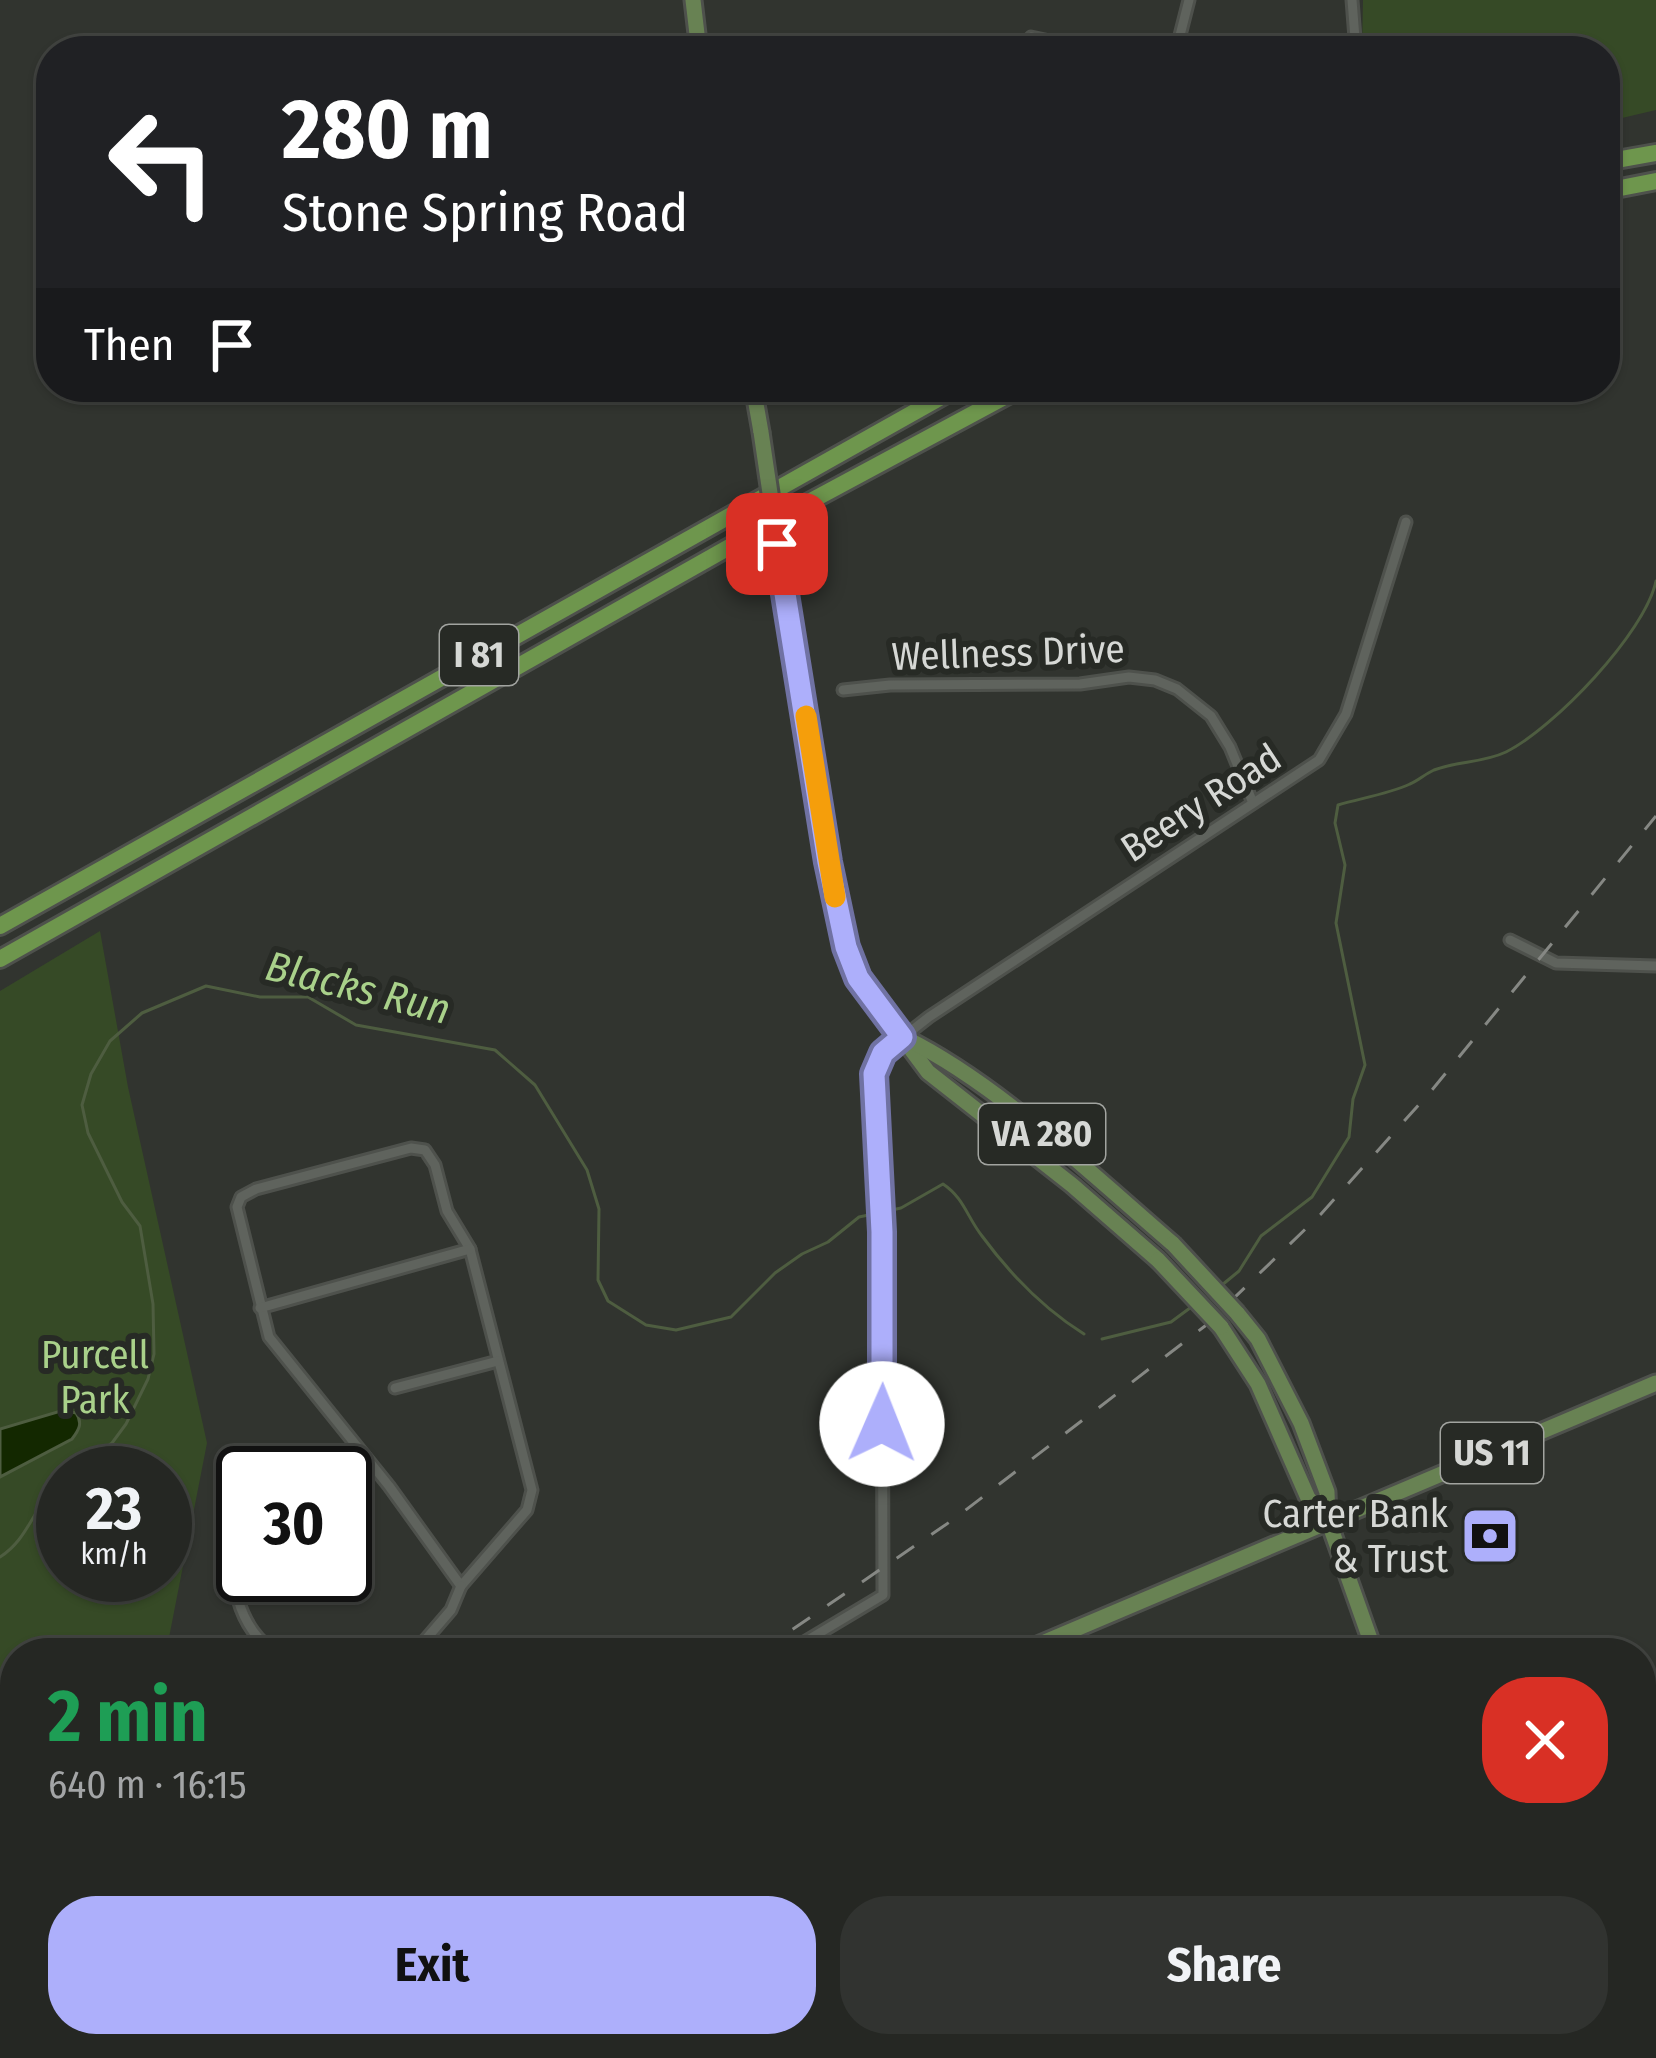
<!DOCTYPE html>
<html lang="en">
<head>
<meta charset="utf-8">
<style>
  :root { --surface:#252723; --page:#313330; --text:#f1f3f6; --muted:#a3a5a6; --line:#424441; --accent:#adaffb }
  body { margin:0; font-family:"Fira Sans Condensed",sans-serif; background:var(--page); color:var(--text); height:100vh; display:flex; flex-direction:column; font-size:45px; white-space:nowrap }
  * { box-sizing:border-box; margin:0 }
  p { font-size:39px; color:var(--muted) }
  .icon { flex:none; width:66px; height:66px; fill:none; stroke:currentColor; stroke-width:2; stroke-linecap:round; stroke-linejoin:round }
  .map { position:relative; flex:1; overflow:hidden }
  .sheet { position:absolute; left:0px; top:1638px; width:1656px; height:420px; display:flex; flex-direction:column; background:var(--surface); border-radius:48px 48px 0 0; box-shadow:0 3px 9px #0004,0 0 0 3px var(--line) }
  .sheet>* { flex:none }
  .top-card { position:absolute; left:36px; top:36px; width:1584px; height:366px; border-radius:48px; box-shadow:0 3px 9px #0004,0 0 0 3px var(--line); background:#202124; color:#fff; overflow:hidden }
  .speed { position:absolute; left:36px; top:1446px; display:flex; gap:24px; font-size:60px; font-weight:700; text-align:center }
  .speed>* { display:grid; place-content:center; width:156px; height:156px; border-radius:50%; background:var(--surface); box-shadow:0 3px 9px #0004,0 0 0 3px var(--line); line-height:1 }
  .speed small { font-size:30px; font-weight:400 }
  .speed .limit { border:6px solid #111; border-radius:18px; background:#fff; color:#111 }
  .pin { position:absolute; display:grid; place-items:center; width:102px; height:102px; color:#fff; margin:-51px; border-radius:24px; box-shadow:0 6px 18px #0006 }
  .me { position:absolute; width:132px; margin:-66px; rotate:1deg; stroke-linejoin:round; filter:drop-shadow(0 0 9px #0008) }
  .turn { display:flex; align-items:center; gap:42px; height:252px; padding:0 48px; font-size:54px }
  .turn .icon { width:156px; height:156px; stroke-width:2.5 }
  .turn b { display:block; font-size:84px; line-height:102px }
  .then { display:flex; align-items:center; height:114px; padding:0 48px; background:#0003; gap:24px; font-size:45px }
  .round { display:grid; place-items:center; flex:none; width:126px; height:126px; border-radius:48px; background:var(--page) }
  .summary { display:flex; align-items:center; justify-content:space-between; height:204px; padding:0 48px }
  h1 { font-size:72px; font-weight:700; line-height:90px; color:#1e9e55 }
  .cta { display:flex; gap:24px; margin-top:auto; padding:24px 48px }
  .cta a { flex:1; height:138px; border-radius:48px; background:var(--accent); color:#111; font-size:48px; font-weight:700; line-height:138px; text-align:center }
  .cta a+a { background:var(--page); color:var(--text) }
  .map>svg:first-child { display:block }
  .green { fill:#364a26; fill-rule:evenodd }
  .water { fill:#132800; stroke:#4e5d40; stroke-width:3 }
  .lines { fill:none; stroke-linecap:round; stroke-linejoin:round }
  .stream { stroke:#4e5d40; stroke-width:3 }
  .street-casing { stroke:#4e514c; stroke-width:15 }
  .secondary-casing { stroke:#4e514c; stroke-width:20 }
  .primary-casing { stroke:#4e514c; stroke-width:21 }
  .highway-casing { stroke:#4e514c; stroke-width:22 }
  .street { stroke:#5f635d; stroke-width:9 }
  .secondary { stroke:#647258; stroke-width:14 }
  .primary { stroke:#688253; stroke-width:15 }
  .highway { stroke:#6e964d; stroke-width:16 }
  .rail { stroke:#868884; stroke-width:3; stroke-dasharray:21 21; stroke-linecap:butt }
  .primary-bridge-casing { stroke:#4e514c; stroke-width:21; stroke-linecap:butt }
  .primary-bridge { stroke:#688253; stroke-width:15 }
  .route-casing { stroke:#7072a3; stroke-width:30 }
  .route { stroke:#adaffb; stroke-width:21 }
  .slow { stroke:#f59e0b; stroke-width:21 }
  .labels { text-anchor:middle; dominant-baseline:central; stroke-width:12; stroke-linejoin:round; paint-order:stroke }
  .shield { fill:#272a25; stroke:#a2a4a0; stroke-width:3 }
  .shield-label { font-size:36px; font-weight:bold; fill:#d6d8d5 }
  .street-label { font-size:39px; fill:#d6d8d5; stroke:#272a25 }
  .park-label { font-size:39px; fill:#a9d18a; stroke:#272a25 }
  .poi-label { font-size:39px; fill:#d6d8d5; stroke:#272a25; text-anchor:end }
  .water-label { font-size:42px; font-style:italic; fill:#a9d18a; stroke:#272a25 }
</style>
</head>
<body>
<div class="map">
<svg width="1656" height="2058" viewBox="0 0 1656 2058">
  <rect width="100%" height="100%" fill="#31342f"/>
  <g class="green">
    <path d="M1363 0H1656V110L1605 122V51H1362Z"/>
    <path d="M100 931 128 1087 207 1443 166 1653H15V1810L0 1814V991ZM63 1473H165V1575H63Z"/>
  </g>
  <path class="water" d="M64 1410 76 1413C83 1423 79 1430 72 1439L0 1477V1429Z"/>
  <g class="lines">
    <g class="stream">
      <path d="M887 1211 901 1208 943 1184C964 1198 967 1217 982 1236 1010 1274 1044 1309 1084 1334"/>
      <path d="M1222 1285 1239 1271 1261 1236 1312 1197 1349 1137 1353 1099 1365 1065 1336 923 1345 865 1335 823 1338 805C1362 798 1388 794 1410 784 1418 781 1425 774 1434 770 1457 761 1483 763 1506 752 1554 728 1645 633 1656 581"/>
      <path d="M1102 1339 1171 1322 1194 1305"/>
      <path d="M73 1473 112 1443 126 1424 148 1379 154 1354 153 1304 140 1226 122 1202 88 1133 82 1105 91 1074 110 1041 142 1013 206 986 260 997H308L356 1025 495 1050 535 1085 587 1170 599 1209 598 1280 608 1301 646 1325 676 1330 731 1317 775 1273 802 1254 828 1242 859 1217 878 1213"/>
      <path d="M0 1557C31 1537 32 1505 63 1481"/>
    </g>
    <g class="street-casing">
      <g id="street">
        <path d="M1352 0 1356 51"/>
        <path d="M1031 37 1045 40 1061 51"/>
        <path d="M1176 51 1189 0"/>
        <path d="M843 690 890 685 1080 684 1129 677 1155 680 1177 689 1211 716 1230 747 1253 803"/>
        <path d="M1510 940 1556 963 1656 966"/>
        <path d="M411 1148 425 1150 435 1165 447 1211 470 1249 532 1490 527 1510 461 1586 389 1486 269 1337 237 1207 241 1197 256 1189Z"/>
        <path d="M260 1308 470 1249"/>
        <path d="M395 1388 498 1361"/>
        <path d="M243 1531C222 1569 239 1634 278 1653"/>
        <path d="M414 1653 451 1610 461 1586"/>
        <path d="M786 1653 883 1595 882 1231 874 1074 883 1053 929 1017 1319 760 1346 714 1406 522"/>
      </g>
    </g>
    <g class="secondary-casing">
      <path id="secondary" d="M880 2043 887 2058"/>
    </g>
    <g class="primary-casing">
      <g id="primary">
        <path d="M693 0 699 51"/>
        <path d="M753 387 761 432"/>
        <path d="M783 581 828 861 846 947 858 978 928 1072 1072 1185 1158 1260"/>
        <path d="M905 1038C997 1083 1095 1177 1173 1244"/>
        <path d="M1237 1313 1258 1339 1301 1423 1327 1492 1328 1520 1375 1653"/>
        <path d="M1221 1327 1258 1384 1308 1498 1328 1520"/>
        <path d="M1019 1653 1656 1383"/>
        <path d="M1518 2043 1523 2058"/>
        <path d="M130 2058 163 2043"/>
      </g>
    </g>
    <g class="highway-casing">
      <g id="highway">
        <path d="M1605 162 1656 153"/>
        <path d="M1605 191 1656 181"/>
        <path d="M0 926 959 387"/>
        <path d="M0 959 809 502 1023 387"/>
      </g>
    </g>
    <use href="#street" class="street"/>
    <use href="#secondary" class="secondary"/>
    <use href="#primary" class="primary"/>
    <use href="#highway" class="highway"/>
    <g class="rail">
      <path d="M758 1653 954 1519 1205 1326 1321 1214 1432 1090 1656 816"/>
      <path d="M174 2058 195 2043"/>
    </g>
    <g class="primary-bridge-casing">
      <g id="primary-bridge">
        <path d="M761 432 783 581"/>
        <path d="M1173 1244 1237 1313"/>
        <path d="M1158 1260 1221 1327"/>
      </g>
    </g>
    <use href="#primary-bridge" class="primary-bridge"/>
  </g>
  <g class="lines">
    <g class="route-casing">
      <path id="route" d="M777 544 828 862 846 947 858 978 902 1037 883 1053 874 1074 882 1232V1424"/>
    </g>
    <use href="#route" class="route"/>
    <path class="slow" d="M806 716 835 897"/>
  </g>
  <defs>
    <g id="bank-square" transform="scale(3)"><rect x="-9" y="-9" width="18" height="18" rx="4" fill="#adaffb" stroke="#272a25"/><path d="M-6-4H6V4H-6ZM0-2.3a2.3 2.3 0 1 0 0 4.6a2.3 2.3 0 1 0 0-4.6Z" fill="#111"/></g>
  </defs>
  <g fill-rule="evenodd">
    <use href="#bank-square" x="1490" y="1536"/>
  </g>
  <g class="labels">
    <g class="shield">
      <rect x="440" y="625" width="78" height="60" rx="9"/>
      <rect x="979" y="1104" width="126" height="60" rx="9"/>
      <rect x="1441" y="1423" width="102" height="60" rx="9"/>
    </g>
    <g class="shield-label">
      <text x="479" y="655">I 81</text>
      <text x="1042" y="1134">VA 280</text>
      <text x="1492" y="1453">US 11</text>
    </g>
    <g class="street-label">
      <text transform="translate(1008 653) rotate(-2)">Wellness Drive</text>
      <text transform="translate(1201 803) rotate(-33)">Beery Road</text>
    </g>
    <g class="park-label">
      <text x="95" y="1355">Purcell<tspan x="95" dy="45">Park</tspan></text>
    </g>
    <g class="poi-label">
      <text x="1448" y="1514">Carter Bank<tspan x="1448" dy="45">&amp; Trust</tspan></text>
    </g>
    <g class="water-label">
      <text transform="translate(358 988) rotate(14)">Blacks Run</text>
    </g>
  </g>
</svg>
<div class="speed"><div>23<small>km/h</small></div><div class="limit">30</div></div>
<div class="pin" style="left:777px;top:544px;background:#d93025"><svg class="icon" aria-label="arrive" viewBox="0 0 24 24"><path d="M6 21V4h12l-3 4 3 4H6"/></svg></div>
<svg class="me" style="left:882px;top:1424px" viewBox="-20 -20 40 40"><circle r="19" fill="#fff"/><path d="M0-13L10 11 0 6-10 11z" fill="#adaffb"/></svg>
<div class="top-card">
<div class="turn"><svg class="icon" aria-label="left" viewBox="0 0 24 24"><path d="M17 20v-9H6M10 6l-5 5 5 5"/></svg><div><b>280 m</b>Stone Spring Road</div></div>
<div class="then">Then<svg class="icon" aria-label="arrive" viewBox="0 0 24 24"><path d="M6 21V4h12l-3 4 3 4H6"/></svg></div>
</div>
<section class="sheet">
<div class="summary"><div><h1>2 min</h1><p>640 m · 16:15</p></div><a class="round" style="background:#d93025;color:#fff"><svg class="icon" aria-label="close" viewBox="0 0 24 24"><path d="M6 6l12 12M18 6L6 18"/></svg></a></div>
<div class="cta"><a>Exit</a><a>Share</a></div>
</section>
</div>
</body>
</html>
